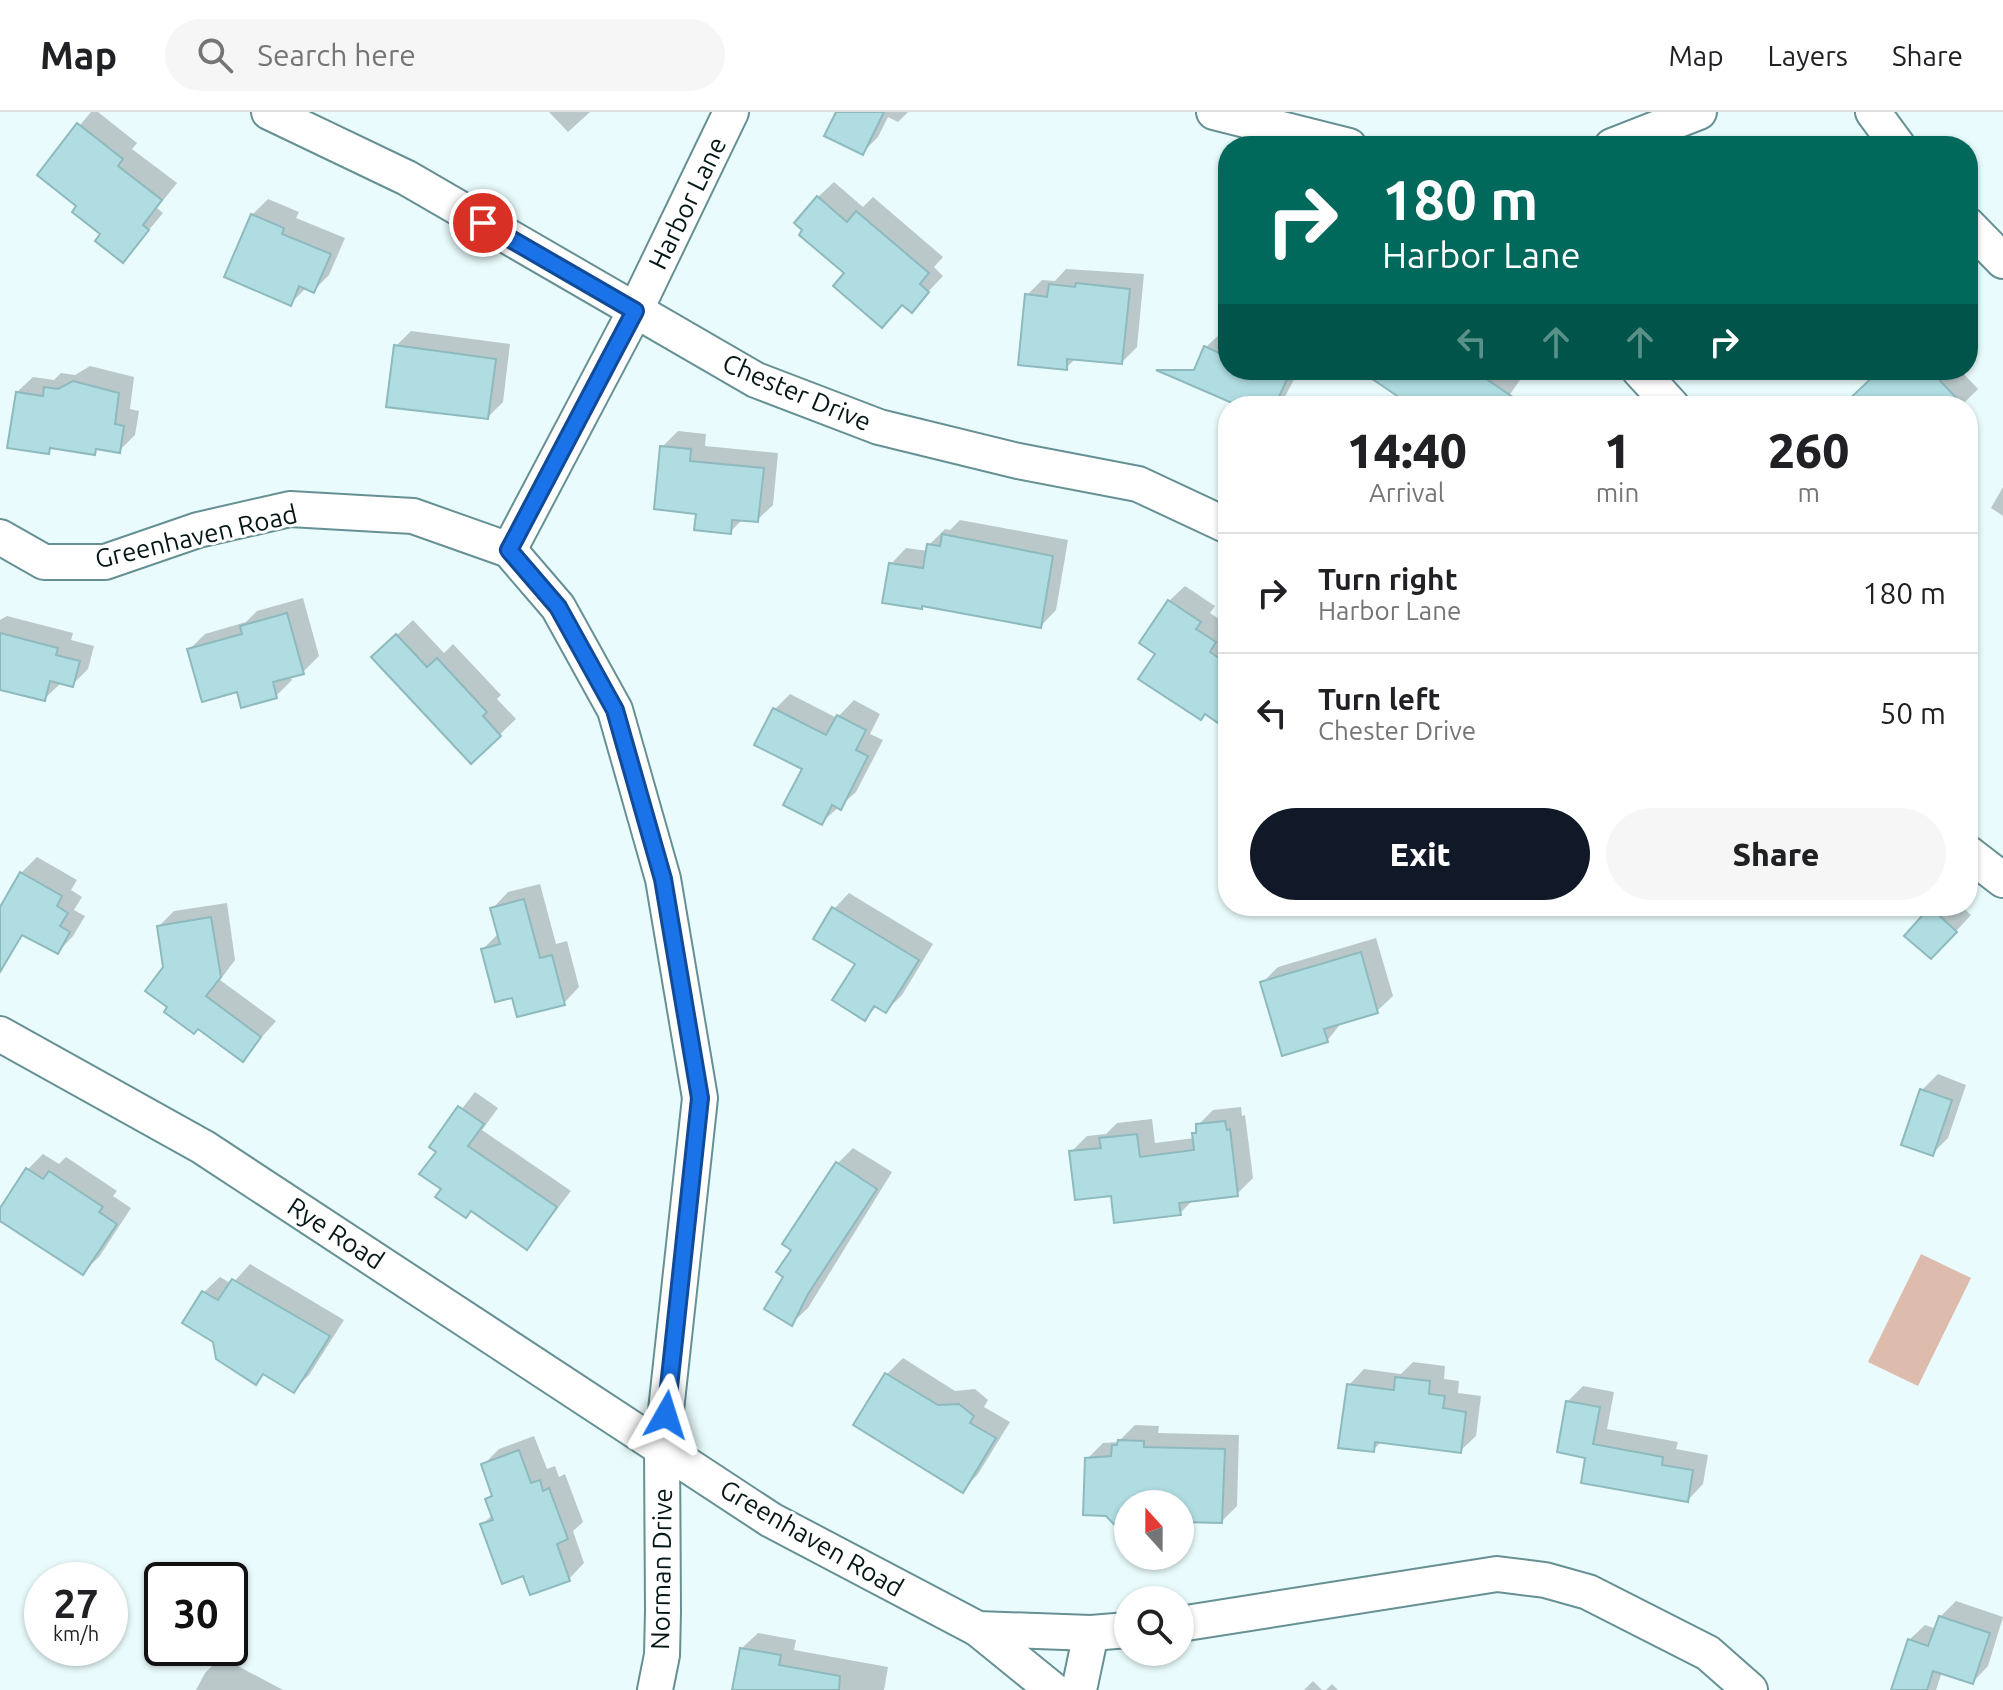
<!DOCTYPE html>
<html lang="en">
<head>
<meta charset="utf-8">
<style>
  :root { --surface:#fff; --page:#f6f6f6; --text:#202124; --muted:#757577; --line:#e0e0e0; --accent:#111827 }
  body { margin:0; font-family:Ubuntu,sans-serif; background:var(--page); color:var(--text); height:100vh; display:flex; flex-direction:column; font-size:30px; white-space:nowrap }
  * { box-sizing:border-box; margin:0 }
  p { font-size:26px; color:var(--muted) }
  .icon { flex:none; width:44px; height:44px; fill:none; stroke:currentColor; stroke-width:2; stroke-linecap:round; stroke-linejoin:round }
  .map { position:relative; flex:1; overflow:hidden }
  .drawer { position:absolute; left:1218px; top:284px; width:760px; height:520px; display:flex; flex-direction:column; background:var(--surface); border-radius:32px; box-shadow:0 2px 6px #0004 }
  .drawer>* { flex:none }
  .hud { position:absolute; left:1218px; top:24px; width:760px; height:244px; border-radius:32px; box-shadow:0 2px 6px #0004; background:#00695c; color:#fff; overflow:hidden }
  .needle { width:52px; rotate:339deg }
  .controls { position:absolute; left:1114px; top:1378px; display:grid; gap:16px }
  .controls a { display:grid; place-items:center; width:80px; height:80px; border-radius:50%; background:var(--surface); box-shadow:0 2px 6px #0004; font-size:40px }
  .speed { position:absolute; left:24px; top:1450px; display:flex; gap:16px; font-size:40px; font-weight:700; text-align:center }
  .speed>* { display:grid; place-content:center; width:104px; height:104px; border-radius:50%; background:var(--surface); box-shadow:0 2px 6px #0004; line-height:1 }
  .speed small { font-size:20px; font-weight:400 }
  .speed .limit { border:4px solid #111; border-radius:12px; background:#fff; color:#111 }
  .pin { position:absolute; display:grid; place-items:center; width:68px; height:68px; color:#fff; margin:-34px; border:4px solid #fff; border-radius:50%; box-shadow:0 2px 8px #0007 }
  .me { position:absolute; width:88px; margin:-44px; rotate:6deg; stroke-linejoin:round; filter:drop-shadow(0 0 6px #0008) }
  .turn { display:flex; align-items:center; gap:28px; height:168px; padding:0 32px; font-size:36px }
  .turn .icon { width:104px; height:104px; stroke-width:2.5 }
  .turn b { display:block; font-size:56px; line-height:68px }
  .lanes { display:flex; align-items:center; height:76px; padding:0 32px; background:#0003; justify-content:center; gap:40px; direction:ltr }
  .lanes .off { opacity:.35 }
  .eta { display:flex; justify-content:space-evenly; align-items:center; height:136px; text-align:center }
  .eta b { font-size:48px; font-weight:800; line-height:56px }
  .cta { display:flex; gap:16px; margin-top:auto; padding:16px 32px }
  .cta a { flex:1; height:92px; border-radius:48px; background:var(--accent); color:#fff; font-size:32px; font-weight:800; line-height:92px; text-align:center }
  .cta a+a { background:var(--page); color:var(--text) }
  ul { padding:0; list-style:none }
  li { display:flex; align-items:center; gap:24px; height:120px; padding:0 32px; border-top:2px solid var(--line) }
  li div { flex:1 }
  li b { display:block; font-size:30px }
  li em { font-style:normal }
  header { display:flex; align-items:center; gap:48px; box-sizing:border-box; height:112px; padding:0 40px; background:var(--surface); border-bottom:2px solid var(--line) }
  header strong { font-size:38px }
  nav { display:flex; gap:44px; margin-inline-start:auto; font-size:28px }
  .search { width:560px; height:72px; background:var(--page); display:flex; align-items:center; gap:20px; box-sizing:border-box; padding:0 28px; border-radius:44px; color:var(--muted); font-size:30px }
  .map>svg:first-child { display:block }
  .green { fill:#ddbbad }
  .shadow { fill:#0003 }
  .building { fill:#b0dde1; stroke:#8ebabe; stroke-width:2 }
  .lines { fill:none; stroke-linecap:round; stroke-linejoin:round }
  .minor-casing { stroke:#669094; stroke-width:38 }
  .minor { stroke:#fff; stroke-width:34 }
  .route-casing { stroke:#114b97; stroke-width:20 }
  .route { stroke:#1a73e8; stroke-width:14 }
  .labels { text-anchor:middle; dominant-baseline:central; stroke-width:6; stroke-linejoin:round; paint-order:stroke }
  .street-label { font-size:26px; fill:#061718; stroke:#fff }
</style>
</head>
<body>
<header>
<strong>Map</strong>
<div class="search"><svg class="icon" aria-label="search" viewBox="0 0 24 24"><circle cx="10" cy="10" r="6"/><path d="M15 15l6 6"/></svg>Search here</div>
<nav><a>Map</a><a>Layers</a><a>Share</a></nav>
</header>
<div class="map">
<svg width="2003" height="1578" viewBox="0 0 2003 1578">
  <rect width="100%" height="100%" fill="#e9fbfc"/>
  <path class="green" d="M1921 1142 1971 1166 1918 1274 1868 1250Z"/>
  <g class="shadow">
    <path d="M91 0H98L137 31 132 37 177 71 157 96 163 101 123 149 79 93 39 62Z"/>
    <path d="M549 0H590L568 20Z"/>
    <path d="M838 0H908L898 10 888 5 878 25 862 41Z"/>
    <path d="M834 70 863 95 873 85 943 145 934 155 943 164 911 198 846 161 805 118 818 85Z"/>
    <path d="M268 87 299 100 296 106 345 126 329 163 314 178 307 175 291 191 252 103Z"/>
    <path d="M1066 157 1144 162 1137 235 1122 250 1076 246 1066 256 1027 183 1042 168 1055 169Z"/>
    <path d="M411 219 510 232 503 290 488 305 396 234Z"/>
    <path d="M1222 220 1228 223V258H1299L1280 294H1242L1206 235Z"/>
    <path d="M90 254 134 265 130 297 139 299 135 323 119 339 99 336 94 340 53 335 48 339 17 280 33 265 54 268 61 261 75 263Z"/>
    <path d="M1388 258H1511L1522 265 1502 294H1416Z"/>
    <path d="M1882 258H1960L1978 277 1961 294H1848Z"/>
    <path d="M678 319 706 322 705 334 778 341 773 393 757 408 743 407 730 420 698 400 662 335Z"/>
    <path d="M2003 375V404L1991 396Z"/>
    <path d="M960 408 1068 428 1056 498 1041 514 924 492 921 495 891 452 906 436 928 439 929 433 945 417 950 418Z"/>
    <path d="M1185 474 1215 494 1210 501 1228 513 1224 524 1228 526V598L1218 608 1169 489Z"/>
    <path d="M303 486 319 544 303 560 290 563 292 568 276 584 238 578 189 538 205 522 246 510 257 499Z"/>
    <path d="M7 504 73 521 71 528 94 534 88 557 72 573 60 572 44 587 0 576V508Z"/>
    <path d="M413 508 444 541 453 532 501 583 497 587 516 607 471 650 374 545Z"/>
    <path d="M790 582 837 606 854 588 880 602 870 622 883 628 856 680 822 710 805 656 775 597Z"/>
    <path d="M37 745 77 768 71 778 82 785 74 798 85 804 73 824 58 840 24 822 16 829 0 820V799L21 761Z"/>
    <path d="M540 772 556 832 567 829 579 875 564 891 513 883 483 837 499 821 493 796 508 780Z"/>
    <path d="M849 781 933 832 902 883 886 899 878 893 865 906 857 852 834 797Z"/>
    <path d="M227 791 235 848 220 868 276 909 243 947 170 895 159 814 174 799Z"/>
    <path d="M1933 794H1961L1971 803 1947 829 1907 824Z"/>
    <path d="M1376 826 1393 884 1377 899 1342 910 1327 929 1262 871 1278 855Z"/>
    <path d="M1938 962 1966 973 1948 1026 1932 1042 1922 978Z"/>
    <path d="M475 980 498 996 482 1018 571 1079 527 1136 432 1035Z"/>
    <path d="M1241 995 1242 1004 1245 1003 1253 1066 1237 1082 1194 1087 1180 1101 1112 1081 1071 1040 1087 1024 1106 1022 1117 1011 1152 1007 1155 1031 1195 1026 1198 1013 1213 998Z"/>
    <path d="M853 1036 892 1060 808 1196 792 1211 786 1165 793 1137 785 1131 838 1051Z"/>
    <path d="M43 1042 59 1052 66 1045 117 1079 113 1084 131 1096 99 1145 83 1160 0 1106V1100L28 1057Z"/>
    <path d="M250 1152 344 1208 309 1263 293 1279 265 1261 256 1270 214 1228 185 1210 204 1180 220 1165 232 1172Z"/>
    <path d="M903 1246 955 1279 975 1277 988 1288 984 1295 1010 1310 978 1362 963 1378 856 1312 887 1262Z"/>
    <path d="M1413 1250 1445 1254 1444 1267 1459 1269 1458 1281 1481 1284 1476 1324 1460 1339 1382 1329 1373 1338 1349 1273 1364 1257 1401 1262Z"/>
    <path d="M1583 1274 1614 1280 1607 1317 1678 1330 1676 1337 1708 1343 1703 1372 1688 1388 1588 1344 1567 1290Z"/>
    <path d="M1135 1313 1159 1314 1158 1321 1239 1323 1237 1394 1222 1409 1180 1408V1392H1128V1416L1087 1347 1103 1331 1118 1330Z"/>
    <path d="M534 1324 547 1357 555 1354 559 1365 565 1362 583 1410 573 1419 584 1451 569 1467 524 1462 482 1413 493 1402 487 1387 494 1381 483 1353 499 1337Z"/>
    <path d="M1956 1489 2003 1505 1988 1554 1973 1570 1942 1560 1936 1578H1893L1909 1528 1925 1513 1937 1517 1940 1505Z"/>
    <path d="M758 1521 796 1528 794 1538 888 1555 884 1578H747L742 1536Z"/>
    <path d="M221 1545 283 1578H196L205 1561Z"/>
    <path d="M1313 1569 1322 1578H1304Z"/>
    <path d="M1332 1572 1338 1578H1326Z"/>
  </g>
  <g class="building">
    <path d="M836 0H884L863 43 824 24Z"/>
    <path d="M77 11 123 47 118 54 162 88 143 113 149 118 123 151 95 129 100 122 72 100 76 94 37 63Z"/>
    <path d="M817 84 847 110 856 99 929 161 920 172 929 180 912 201 902 193 882 216 833 174 844 161 799 123 802 118 794 111Z"/>
    <path d="M251 102 284 116 282 122 331 142 314 181 299 174 291 194 224 165Z"/>
    <path d="M1076 171 1130 177 1122 252 1067 247V258L1018 253 1025 182 1047 185 1049 172 1075 175Z"/>
    <path d="M394 233 496 247 488 307 386 295Z"/>
    <path d="M1204 234 1228 245V258H1291L1275 294H1239L1156 258H1194Z"/>
    <path d="M1359 258H1473L1526 294H1412Z"/>
    <path d="M1880 258H1930L1964 294H1842Z"/>
    <path d="M73 269 119 281 115 312 124 314 120 341 96 337 95 343 50 336 49 342 7 336 16 280 43 284 44 275 58 277Z"/>
    <path d="M660 334 691 337 690 349 764 356 758 410 732 408 731 422 694 418 696 402 654 397Z"/>
    <path d="M942 422 1053 444 1041 516 922 494V497L882 491 889 451 923 456 927 432 940 434Z"/>
    <path d="M1168 488 1201 510 1196 517 1216 530 1210 540 1228 552V596L1218 611 1205 602 1201 608 1138 567 1155 542 1139 531Z"/>
    <path d="M287 501 304 562 273 570 277 586 241 596 237 580 202 590 187 537 242 522 240 514Z"/>
    <path d="M0 521 58 536 56 543 80 549 73 575 50 569 45 589 0 578Z"/>
    <path d="M396 522 427 555 437 546 487 600 483 604 501 624 471 652 371 545Z"/>
    <path d="M773 596 826 623 837 603 866 618 856 638 868 644 841 698 832 693 822 713 783 693 802 657 754 633Z"/>
    <path d="M20 760 62 784 57 794 68 801 60 814 70 820 58 842 22 823 0 860V795Z"/>
    <path d="M524 787 540 846 552 843 565 893 517 905 512 886 495 890 481 837 500 832 490 796Z"/>
    <path d="M832 795 919 848 886 901 874 894 865 909 832 888 855 852 813 827Z"/>
    <path d="M1930 795 1957 820 1931 847 1904 824Z"/>
    <path d="M211 805 221 865 206 884 261 925 243 950 198 917 194 922 164 900 167 895 145 879 163 855 157 814Z"/>
    <path d="M1361 840 1378 901 1324 917 1328 930 1282 944 1260 870Z"/>
    <path d="M1920 977 1952 988 1933 1044 1901 1033Z"/>
    <path d="M458 994 484 1012 468 1034 557 1095 527 1138 471 1099 466 1106 435 1085 441 1077 419 1062 436 1040 429 1035Z"/>
    <path d="M1225 1009 1227 1018 1230 1017 1238 1084 1179 1091 1181 1103 1114 1111 1111 1084 1075 1088 1069 1039 1101 1036 1099 1026 1137 1022 1140 1045 1194 1038 1192 1021H1196V1012Z"/>
    <path d="M836 1050 877 1077 808 1182 792 1214 764 1197 783 1165 776 1160 791 1138 782 1132Z"/>
    <path d="M26 1056 43 1067 49 1059 103 1095 99 1100 117 1112 83 1163 0 1109V1096Z"/>
    <path d="M232 1167 330 1224 294 1281 263 1262 256 1273 216 1247 213 1230 182 1211 202 1179 218 1188Z"/>
    <path d="M885 1261 938 1293 959 1292 974 1304 970 1311 996 1326 963 1381 853 1313Z"/>
    <path d="M1395 1265 1430 1269 1429 1282 1445 1284 1443 1296 1466 1300 1461 1341 1375 1330 1374 1340 1338 1336 1347 1272 1394 1278Z"/>
    <path d="M1566 1289 1600 1295 1593 1332 1663 1345 1662 1353 1693 1358 1688 1390 1581 1371 1585 1346 1557 1340Z"/>
    <path d="M1118 1328 1144 1329V1335L1225 1337 1222 1411 1180 1410V1392H1128V1427L1106 1404 1083 1403 1085 1346 1111 1344 1112 1333H1117Z"/>
    <path d="M519 1338 531 1371 540 1368 543 1379 549 1376 568 1427 557 1432 570 1469 530 1483 523 1464 502 1472 480 1412 493 1408 485 1387 492 1384 481 1352Z"/>
    <path d="M1939 1504 1990 1521 1973 1572 1933 1559 1927 1578H1891L1908 1527 1928 1534Z"/>
    <path d="M740 1536 781 1543 779 1553 840 1564 839 1578H732Z"/>
  </g>
  <g class="lines">
    <g class="minor-casing">
      <g id="minor">
        <path d="M269 0 407 66 756 268 879 315 1018 349 1138 372 1228 414"/>
        <path d="M1214 0 1349 34"/>
        <path d="M1873 0 1898 34"/>
        <path d="M1612 34 1699 0"/>
        <path d="M1968 113 2003 149"/>
        <path d="M1639 258 1672 294"/>
        <path d="M0 425 44 450H105L198 418 290 397 413 404 509 438 558 495 615 598 663 767 700 986 662 1335 663 1499 662 1543 655 1578"/>
        <path d="M509 438 635 199 731 0"/>
        <path d="M1968 741 2003 768"/>
        <path d="M0 922 203 1035 771 1408 978 1517 1091 1521 1128 1518"/>
        <path d="M1180 1512 1497 1462 1545 1468 1588 1480 1708 1541 1750 1578"/>
        <path d="M978 1517 1053 1578"/>
        <path d="M1079 1578 1091 1521"/>
      </g>
    </g>
    <use href="#minor" class="minor"/>
  </g>
  <g class="lines">
    <g class="route-casing">
      <path id="route" d="M483 111 635 199 509 438 558 495 615 598 663 767 700 986 666 1303"/>
    </g>
    <use href="#route" class="route"/>
  </g>
  <g class="labels">
    <g class="street-label">
      <text transform="translate(687 91) rotate(-64)">Harbor Lane</text>
      <text transform="translate(797 280) rotate(23)">Chester Drive</text>
      <text transform="translate(196 424) rotate(-13)">Greenhaven Road</text>
      <text transform="translate(336 1121) rotate(33)">Rye Road</text>
      <text transform="translate(812 1426) rotate(30)">Greenhaven Road</text>
      <text transform="translate(661 1457) rotate(-89)">Norman Drive</text>
    </g>
  </g>
</svg>
<div class="controls">
<a><svg class="needle" viewBox="-14 -14 28 28"><path d="M0-13l5 13h-10z" fill="#e53935"/><path d="M0 13l5-13h-10z" fill="#757577"/></svg></a>
<a><svg class="icon" aria-label="search" viewBox="0 0 24 24"><circle cx="10" cy="10" r="6"/><path d="M15 15l6 6"/></svg></a>
</div>
<div class="speed"><div>27<small>km/h</small></div><div class="limit">30</div></div>
<div class="pin" style="left:483px;top:111px;background:#d93025"><svg class="icon" aria-label="arrive" viewBox="0 0 24 24"><path d="M6 21V4h12l-3 4 3 4H6"/></svg></div>
<svg class="me" style="left:666px;top:1303px" viewBox="-20 -20 40 40"><path d="M0-17L14 15 0 8-14 15z" fill="#1a73e8" stroke="#fff" stroke-width="4"/></svg>
<div class="hud">
<div class="turn"><svg class="icon" aria-label="right" viewBox="0 0 24 24"><path d="M7 20v-9h11M14 6l5 5-5 5"/></svg><div><b>180 m</b>Harbor Lane</div></div>
<div class="lanes"><svg class="icon off" aria-label="left" viewBox="0 0 24 24"><path d="M17 20v-9H6M10 6l-5 5 5 5"/></svg><svg class="icon off" aria-label="ahead" viewBox="0 0 24 24"><path d="M12 20V5M6 11l6-6 6 6"/></svg><svg class="icon off" aria-label="ahead" viewBox="0 0 24 24"><path d="M12 20V5M6 11l6-6 6 6"/></svg><svg class="icon" aria-label="right" viewBox="0 0 24 24"><path d="M7 20v-9h11M14 6l5 5-5 5"/></svg></div>
</div>
<section class="drawer">
<div class="eta">
<div><b>14:40</b><p>Arrival</p></div>
<div><b>1</b><p>min</p></div>
<div><b>260</b><p>m</p></div>
</div>
<ul>
<li><svg class="icon" aria-label="right" viewBox="0 0 24 24"><path d="M7 20v-9h11M14 6l5 5-5 5"/></svg><div><b>Turn right</b><p>Harbor Lane</p></div><em>180 m</em></li>
<li><svg class="icon" aria-label="left" viewBox="0 0 24 24"><path d="M17 20v-9H6M10 6l-5 5 5 5"/></svg><div><b>Turn left</b><p>Chester Drive</p></div><em>50 m</em></li>
</ul>
<div class="cta"><a>Exit</a><a>Share</a></div>
</section>
</div>
</body>
</html>
